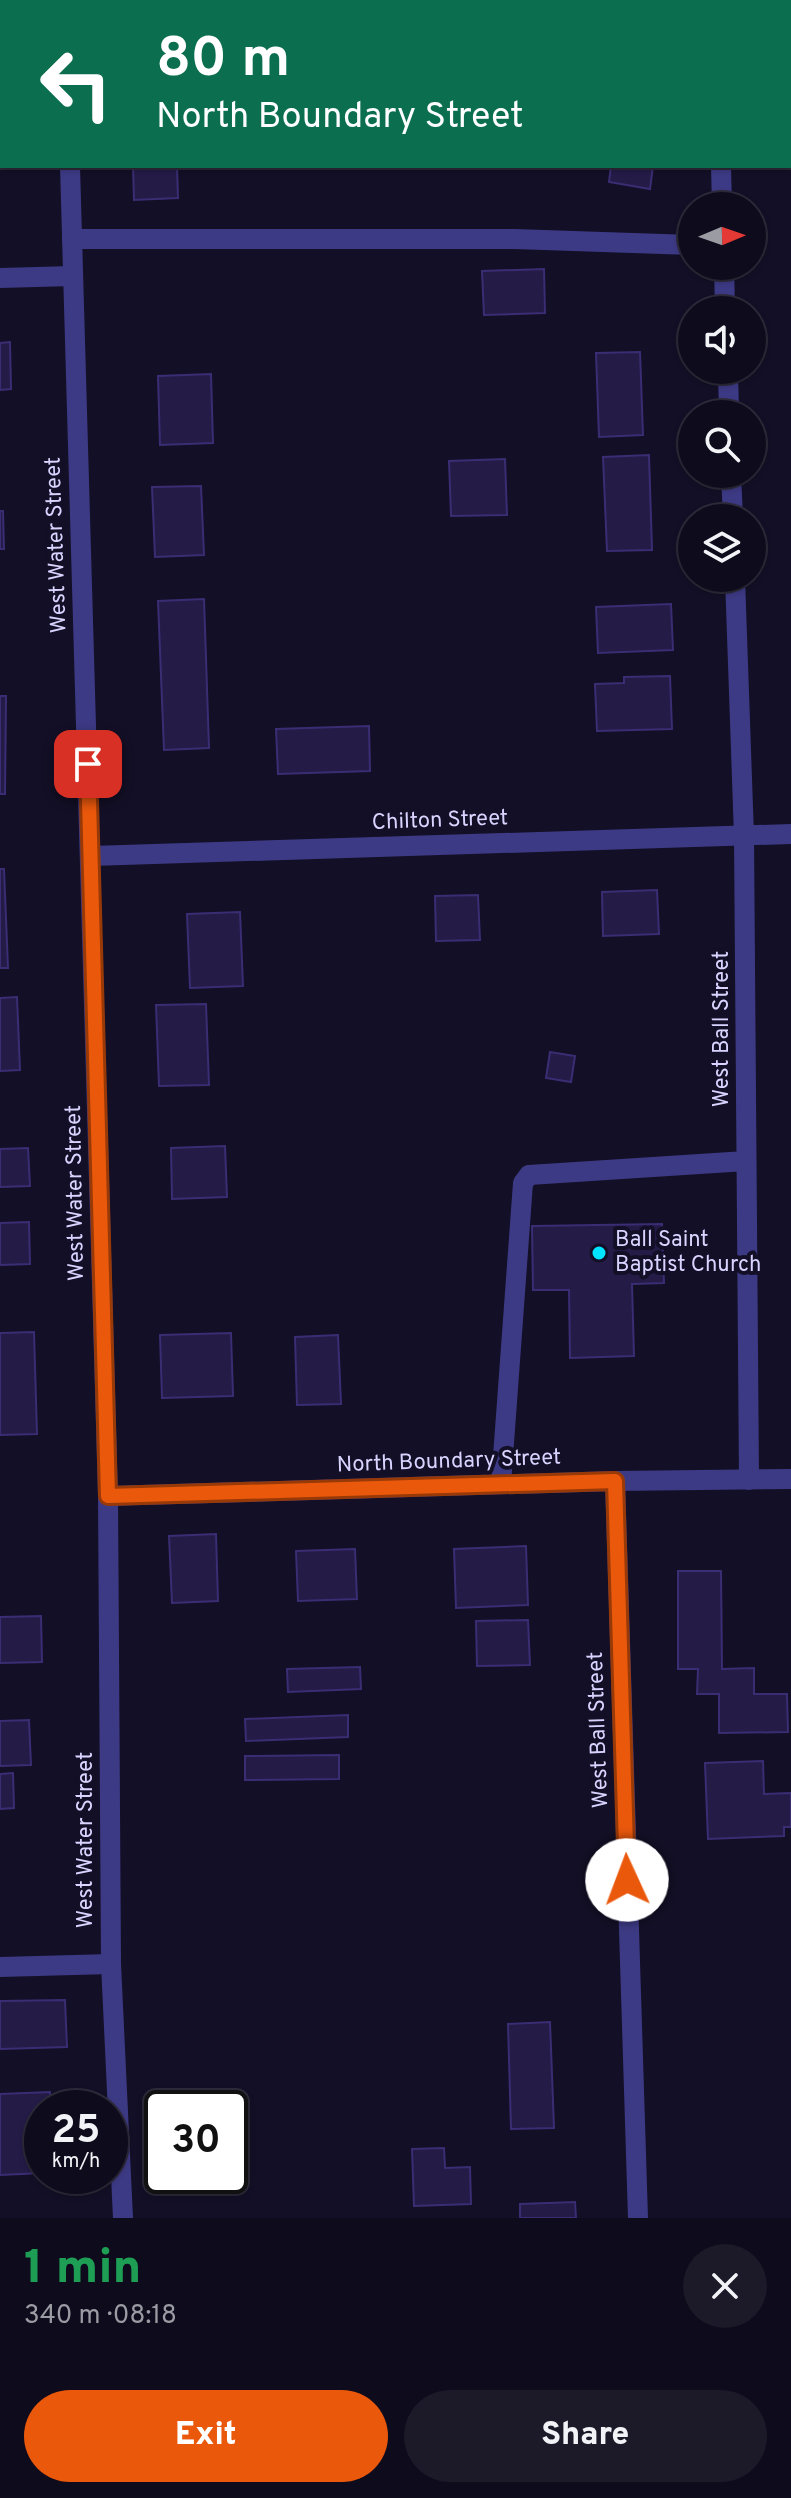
<!DOCTYPE html>
<html lang="en">
<head>
<meta charset="utf-8">
<style>
  :root { --surface:#0e0b1c; --page:#1c1929; --text:#f1f3f6; --muted:#9b9ba3; --line:#2e2b3b; --accent:#ea580c }
  body { margin:0; font-family:Overpass,sans-serif; background:var(--page); color:var(--text); height:100vh; display:flex; flex-direction:column; font-size:30px; white-space:nowrap }
  * { box-sizing:border-box; margin:0 }
  p { font-size:26px; color:var(--muted) }
  .icon { flex:none; width:44px; height:44px; fill:none; stroke:currentColor; stroke-width:2; stroke-linecap:round; stroke-linejoin:round }
  .map { position:relative; height:2218px; overflow:hidden }
  .side { display:flex; flex-direction:column; background:var(--surface); flex:1 }
  .side>* { flex:none }
  .hud { position:absolute; left:0px; top:0px; width:792px; height:168px; box-shadow:0 2px 6px #0004,0 0 0 2px var(--line); background:#0b6e4f; color:#fff; overflow:hidden }
  .needle { width:52px; rotate:88deg }
  .buttons { position:absolute; left:678px; top:192px; display:grid; gap:16px }
  .buttons a { display:grid; place-items:center; width:88px; height:88px; border-radius:50%; background:var(--surface); box-shadow:0 2px 6px #0004,0 0 0 2px var(--line); font-size:40px }
  .speed { position:absolute; left:24px; top:2090px; display:flex; gap:16px; font-size:40px; font-weight:700; text-align:center }
  .speed>* { display:grid; place-content:center; width:104px; height:104px; border-radius:50%; background:var(--surface); box-shadow:0 2px 6px #0004,0 0 0 2px var(--line); line-height:1 }
  .speed small { font-size:20px; font-weight:400 }
  .speed .limit { border:4px solid #111; border-radius:12px; background:#fff; color:#111 }
  .pin { position:absolute; display:grid; place-items:center; width:68px; height:68px; color:#fff; margin:-34px; border-radius:16px; box-shadow:0 4px 12px #0006 }
  .me { position:absolute; width:88px; margin:-44px; rotate:358deg; stroke-linejoin:round; filter:drop-shadow(0 0 6px #0008) }
  .turn { display:flex; align-items:center; gap:28px; height:168px; padding:0 24px; font-size:36px }
  .turn .icon { width:104px; height:104px; stroke-width:2.5 }
  .turn b { display:block; font-size:56px; line-height:68px }
  .round { display:grid; place-items:center; flex:none; width:84px; height:84px; border-radius:42px; background:var(--page) }
  .headline { display:flex; align-items:center; justify-content:space-between; height:136px; padding:0 24px }
  h1 { font-size:48px; font-weight:800; line-height:60px; color:#1e9e55 }
  .primary-button { display:flex; gap:16px; margin-top:auto; padding:16px 24px }
  .primary-button a { flex:1; height:92px; border-radius:48px; background:var(--accent); color:#fff; font-size:32px; font-weight:800; line-height:92px; text-align:center }
  .primary-button a+a { background:var(--page); color:var(--text) }
  .map>svg:first-child { display:block }
  .building { fill:#241b47; stroke:#3b2d73; stroke-width:2 }
  .lines { fill:none; stroke-linecap:round; stroke-linejoin:round }
  .minor { stroke:#3d3a85; stroke-width:20 }
  .route-casing { stroke:#983908; stroke-width:20 }
  .route { stroke:#ea580c; stroke-width:14 }
  .poi-dot { fill:#00e5ff; stroke:#130f26; stroke-width:3 }
  .labels { text-anchor:middle; dominant-baseline:central; stroke-width:8; stroke-linejoin:round; paint-order:stroke }
  .street-label { font-size:22px; fill:#d9d4ff; stroke:#130f26 }
  .poi-label { font-size:22px; fill:#d9d4ff; stroke:#130f26; text-anchor:start }
</style>
</head>
<body>
<div class="map">
<svg width="791" height="2218" viewBox="0 0 791 2218">
  <rect width="100%" height="100%" fill="#130f26"/>
  <g class="building">
    <path d="M133 0H186L185 2H132Z"/>
    <path d="M242 0H306L305 2H242Z"/>
    <path d="M133 166H177L178 198 134 200Z"/>
    <path d="M611 166H653L650 189 609 182Z"/>
    <path d="M544 269 545 313 484 315 482 271Z"/>
    <path d="M10 342 11 389 0 390V343Z"/>
    <path d="M640 352 643 435 599 437 596 353Z"/>
    <path d="M211 374 213 443 160 445 158 376Z"/>
    <path d="M649 455 652 550 607 551 603 457Z"/>
    <path d="M505 459 507 515 451 516 449 461Z"/>
    <path d="M201 486 204 555 155 557 152 487Z"/>
    <path d="M0 511H3L4 549H0Z"/>
    <path d="M204 599 209 748 164 750 158 601Z"/>
    <path d="M671 604 673 650 598 653 596 607Z"/>
    <path d="M670 676 672 729 597 731 595 684 624 683V677Z"/>
    <path d="M0 696H6L5 794H0Z"/>
    <path d="M369 726 370 771 278 774 276 729Z"/>
    <path d="M0 869H4L8 968H0Z"/>
    <path d="M657 890 659 934 603 936 602 892Z"/>
    <path d="M478 895 480 940 436 941 435 896Z"/>
    <path d="M240 912 243 986 190 988 187 914Z"/>
    <path d="M17 997 20 1070 0 1071V998Z"/>
    <path d="M206 1004 209 1085 159 1086 156 1005Z"/>
    <path d="M550 1052 575 1056 571 1082 546 1078Z"/>
    <path d="M225 1146 227 1197 172 1199 171 1148Z"/>
    <path d="M28 1148 30 1186 0 1187V1149Z"/>
    <path d="M29 1222 30 1264 0 1265V1223Z"/>
    <path d="M662 1224 664 1283 632 1284 634 1356 570 1358 569 1290H533L532 1226Z"/>
    <path d="M34 1332 37 1434 0 1435V1333Z"/>
    <path d="M231 1333 233 1396 162 1398 160 1335Z"/>
    <path d="M338 1335 341 1404 297 1405 295 1337Z"/>
    <path d="M216 1534 218 1601 172 1603 169 1536Z"/>
    <path d="M526 1546 528 1605 456 1608 454 1549Z"/>
    <path d="M355 1549 357 1599 298 1601 296 1551Z"/>
    <path d="M678 1571H721L722 1669 754 1668V1694H787L788 1732 719 1733V1694H697L698 1669H678Z"/>
    <path d="M41 1616 42 1662 0 1663V1617Z"/>
    <path d="M528 1620 530 1665 477 1666 476 1621Z"/>
    <path d="M360 1667 361 1689 288 1692 287 1669Z"/>
    <path d="M348 1715V1737L246 1741 245 1719Z"/>
    <path d="M29 1720 31 1765 0 1766V1721Z"/>
    <path d="M339 1755V1779L245 1780V1756Z"/>
    <path d="M763 1761 764 1794 791 1793V1827H784V1836L708 1839 705 1763Z"/>
    <path d="M13 1773 14 1808 0 1809V1774Z"/>
    <path d="M65 2000 67 2047 0 2049V2001Z"/>
    <path d="M550 2022 554 2128 511 2129 508 2024Z"/>
    <path d="M50 2092 51 2108H42V2173L0 2175V2094Z"/>
    <path d="M444 2148 445 2168 470 2167 471 2204 414 2206 412 2149Z"/>
    <path d="M575 2202 576 2218H520V2204Z"/>
  </g>
  <g class="lines">
    <g class="minor">
      <path d="M67 0V2"/>
      <path d="M473 0 476 2"/>
      <path d="M717 0V2"/>
      <path d="M70 166 108 1496 111 1964 123 2218"/>
      <path d="M721 166 722 206"/>
      <path d="M72 239H514L692 245"/>
      <path d="M724 266 725 310"/>
      <path d="M0 278 73 276"/>
      <path d="M728 370 729 414"/>
      <path d="M731 474 733 518"/>
      <path d="M735 578 744 836 749 1480"/>
      <path d="M91 856 791 834"/>
      <path d="M615 1481 638 2218"/>
      <path d="M501 1484 523 1183 529 1175 746 1161"/>
      <path d="M108 1496 615 1481 791 1479"/>
      <path d="M0 1967 111 1964"/>
    </g>
  </g>
  <g class="lines">
    <g class="route-casing">
      <path id="route" d="M88 764 108 1496 615 1481 627 1880"/>
    </g>
    <use href="#route" class="route"/>
  </g>
  <circle class="poi-dot" cx="599" cy="1253" r="8"/>
  <g class="labels">
    <g class="street-label">
      <text transform="translate(57 545) rotate(-92)">West Water Street</text>
      <text transform="translate(440 821) rotate(-2)">Chilton Street</text>
      <text transform="translate(722 1029) rotate(-90)">West Ball Street</text>
      <text transform="translate(76 1193) rotate(-91)">West Water Street</text>
      <text transform="translate(449 1462) rotate(-2)">North Boundary Street</text>
      <text transform="translate(599 1730) rotate(-92)">West Ball Street</text>
      <text transform="translate(86 1840) rotate(-90)">West Water Street</text>
    </g>
    <g class="poi-label">
      <text x="615" y="1240">Ball Saint<tspan x="615" dy="25">Baptist Church</tspan></text>
    </g>
  </g>
</svg>
<div class="buttons">
<a><svg class="needle" viewBox="-14 -14 28 28"><path d="M0-13l5 13h-10z" fill="#e53935"/><path d="M0 13l5-13h-10z" fill="#9b9ba3"/></svg></a>
<a><svg class="icon" aria-label="sound" viewBox="0 0 24 24"><path d="M4 9h4l5-4v14l-5-4H4zM17 9q2 3 0 6"/></svg></a>
<a><svg class="icon" aria-label="search" viewBox="0 0 24 24"><circle cx="10" cy="10" r="6"/><path d="M15 15l6 6"/></svg></a>
<a><svg class="icon" aria-label="layers" viewBox="0 0 24 24"><path d="M12 4l9 5-9 5-9-5zM3 14l9 5 9-5"/></svg></a>
</div>
<div class="speed"><div>25<small>km/h</small></div><div class="limit">30</div></div>
<div class="pin" style="left:88px;top:764px;background:#d93025"><svg class="icon" aria-label="arrive" viewBox="0 0 24 24"><path d="M6 21V4h12l-3 4 3 4H6"/></svg></div>
<svg class="me" style="left:627px;top:1880px" viewBox="-20 -20 40 40"><circle r="19" fill="#fff"/><path d="M0-13L10 11 0 6-10 11z" fill="#ea580c"/></svg>
<div class="hud">
<div class="turn"><svg class="icon" aria-label="left" viewBox="0 0 24 24"><path d="M17 20v-9H6M10 6l-5 5 5 5"/></svg><div><b>80 m</b>North Boundary Street</div></div>
</div>
</div>
<section class="side">
<div class="headline"><div><h1>1 min</h1><p>340 m · 08:18</p></div><a class="round"><svg class="icon" aria-label="close" viewBox="0 0 24 24"><path d="M6 6l12 12M18 6L6 18"/></svg></a></div>
<div class="primary-button"><a>Exit</a><a>Share</a></div>
</section>
</body>
</html>
